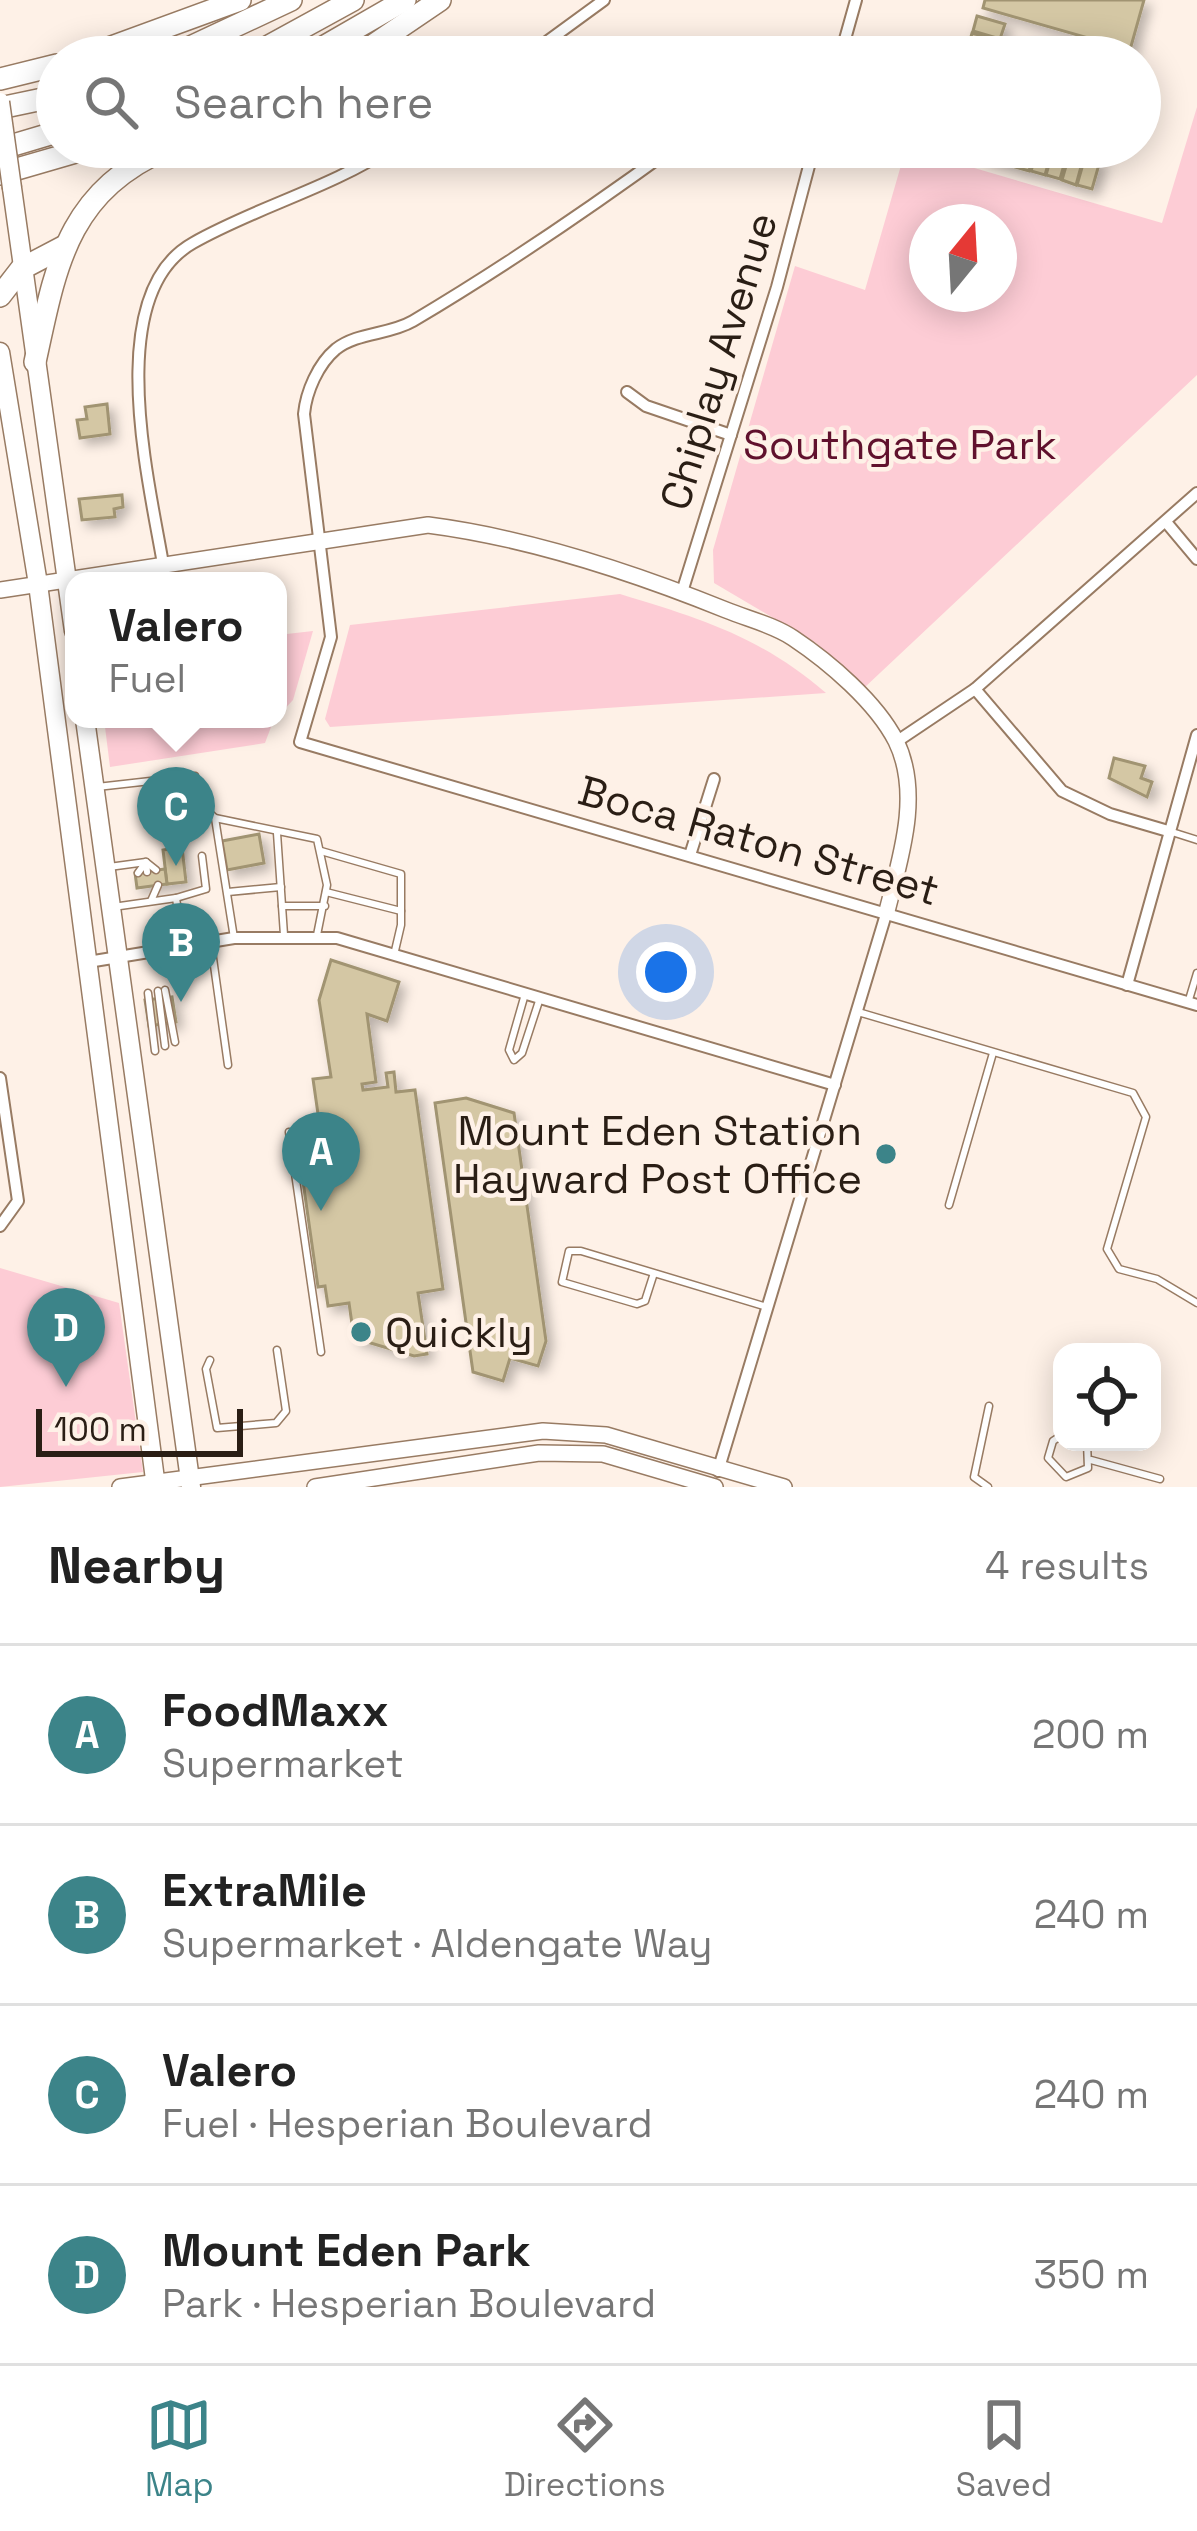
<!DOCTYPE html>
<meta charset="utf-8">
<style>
:root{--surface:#fff;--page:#f2f2f2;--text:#222;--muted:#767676;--line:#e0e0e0;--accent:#3c8489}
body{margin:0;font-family:"Space Grotesk",sans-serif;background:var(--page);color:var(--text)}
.controls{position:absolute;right:36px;bottom:36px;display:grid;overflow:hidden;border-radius:24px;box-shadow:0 6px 30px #0003}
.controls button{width:108px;height:108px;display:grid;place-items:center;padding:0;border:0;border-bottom:3px solid var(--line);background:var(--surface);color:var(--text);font:60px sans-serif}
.compass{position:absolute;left:909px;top:204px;width:108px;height:108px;border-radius:50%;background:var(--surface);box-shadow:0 6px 30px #0003;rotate:18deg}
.scale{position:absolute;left:36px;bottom:30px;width:207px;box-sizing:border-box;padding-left:12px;border:6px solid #2a1e15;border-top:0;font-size:33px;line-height:42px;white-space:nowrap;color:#2a1e15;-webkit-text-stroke:9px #fef1e7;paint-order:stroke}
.you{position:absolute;left:666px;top:972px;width:42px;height:42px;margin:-30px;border:9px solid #fff;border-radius:50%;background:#1a73e8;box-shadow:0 0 0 18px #1a73e833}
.badge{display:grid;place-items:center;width:78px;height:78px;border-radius:50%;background:var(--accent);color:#fff;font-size:39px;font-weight:700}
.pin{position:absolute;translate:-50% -99px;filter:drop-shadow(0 3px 6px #0008)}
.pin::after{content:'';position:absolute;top:63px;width:42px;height:36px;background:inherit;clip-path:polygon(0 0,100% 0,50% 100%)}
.popup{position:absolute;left:65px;top:572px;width:222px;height:156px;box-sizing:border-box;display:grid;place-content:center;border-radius:24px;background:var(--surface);filter:drop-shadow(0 3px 9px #0005);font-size:39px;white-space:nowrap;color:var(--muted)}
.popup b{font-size:45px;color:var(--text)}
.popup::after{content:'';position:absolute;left:50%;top:100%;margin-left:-24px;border:24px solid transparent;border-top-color:var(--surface)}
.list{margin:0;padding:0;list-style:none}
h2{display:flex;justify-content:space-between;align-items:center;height:156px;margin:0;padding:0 48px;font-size:51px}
h2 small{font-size:39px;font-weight:400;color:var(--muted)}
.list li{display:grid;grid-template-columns:78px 1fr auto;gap:36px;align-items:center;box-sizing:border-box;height:180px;padding:0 48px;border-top:3px solid var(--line)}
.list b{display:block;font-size:45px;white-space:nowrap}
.list p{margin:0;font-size:39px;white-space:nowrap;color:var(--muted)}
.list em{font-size:39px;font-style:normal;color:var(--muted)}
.icon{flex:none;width:66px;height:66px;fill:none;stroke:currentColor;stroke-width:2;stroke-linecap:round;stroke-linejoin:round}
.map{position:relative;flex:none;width:1197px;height:1487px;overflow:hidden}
.search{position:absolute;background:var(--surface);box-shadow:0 6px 30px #0003;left:36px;right:36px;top:36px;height:132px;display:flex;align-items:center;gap:30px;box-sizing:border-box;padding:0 42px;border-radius:66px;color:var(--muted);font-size:45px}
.sheet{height:876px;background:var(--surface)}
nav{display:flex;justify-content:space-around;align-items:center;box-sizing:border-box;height:168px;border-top:3px solid var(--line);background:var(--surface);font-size:33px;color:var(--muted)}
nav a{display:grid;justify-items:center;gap:6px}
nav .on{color:var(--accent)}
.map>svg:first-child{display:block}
</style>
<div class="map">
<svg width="1197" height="1487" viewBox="0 0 1197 1487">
<defs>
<filter id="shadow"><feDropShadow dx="6" dy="6" stdDeviation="6" flood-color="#0004"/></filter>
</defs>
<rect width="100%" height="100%" fill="#fef1e7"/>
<g fill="#fdccd5" fill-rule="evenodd">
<path d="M 1197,107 L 1197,375 L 864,688 L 816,643 L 714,583 L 713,550 L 795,266 L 865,290 L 906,148 L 1162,223 ZM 927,222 L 999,222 L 999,294 L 927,294 Z"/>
<path d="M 620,594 C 702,619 761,637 826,693 L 330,727 L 325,719 L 350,625 Z"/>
<polygon points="313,631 293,700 278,716 278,635"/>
<polygon points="104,719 274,719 265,743 110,767"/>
<polygon points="0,1268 119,1303 143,1472 0,1487"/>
</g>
<g fill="#d4c7a4" stroke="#a19472" stroke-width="3" filter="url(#shadow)">
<polygon points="985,0 1144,0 1130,50 983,8"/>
<polygon points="977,16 1005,24 1000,39 973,31"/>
<polygon points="972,33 1000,41 996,55 968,47"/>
<polygon points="987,147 1002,147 998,161 984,157"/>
<polygon points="1004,147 1020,147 1014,166 1000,162"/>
<polygon points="1021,147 1036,147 1029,171 1015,167"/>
<polygon points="1038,147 1053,147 1045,175 1031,171"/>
<polygon points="1054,147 1068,151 1060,179 1046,175"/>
<polygon points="1070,152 1084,156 1076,185 1062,180"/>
<polygon points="1085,157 1100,161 1092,189 1077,185"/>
<polygon points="107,404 110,434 80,438 77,420 87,419 85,407"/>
<polygon points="122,495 123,507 114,509 115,517 82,520 79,499"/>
<polygon points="1114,758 1145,766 1141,778 1152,782 1147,797 1109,778"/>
<polygon points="259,834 264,863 227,870 222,841"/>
<polygon points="182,847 186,882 167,884 163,850"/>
<polygon points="165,869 167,884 137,888 135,873"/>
<polygon points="331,960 399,982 387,1021 367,1014 376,1082 362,1084 363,1090 388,1087 386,1073 394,1072 396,1092 415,1090 443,1289 418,1293 427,1354 414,1356 354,1338 349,1303 328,1306 325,1286 318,1287 297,1139 304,1138 303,1131 320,1128 313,1079 331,1077 319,1000"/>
<polygon points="172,997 176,1022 149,1026 145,1000"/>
<polygon points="466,1098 514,1113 546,1341 538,1366 510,1358 503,1381 473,1372 435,1103"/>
</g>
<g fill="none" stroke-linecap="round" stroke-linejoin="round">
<defs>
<g id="lane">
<polyline points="97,787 195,776 201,805 215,818 317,839 327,885 317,935"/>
<polyline points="215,818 234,938"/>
<polyline points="1172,832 1197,840"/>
<polyline points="277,833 284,935"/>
<polyline points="321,851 401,874 401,925 394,955"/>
<polyline points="109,867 146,862 156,870"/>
<polyline points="138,873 146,862 147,872"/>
<polyline points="228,892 281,887"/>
<polyline points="326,892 401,911"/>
<polyline points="176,898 206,889 202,856"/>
<polyline points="151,901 158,885"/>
<polyline points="282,906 325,906"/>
<polyline points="113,907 176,898 183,945"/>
<polyline points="211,944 228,1065"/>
<polyline points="165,990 175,1042"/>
<polyline points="158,991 165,1046"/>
<polyline points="148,993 155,1051"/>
<polyline points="525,994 509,1050 514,1060 522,1053 540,998"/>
<polyline points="1188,1003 1197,973"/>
<polyline points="858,1012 1133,1093 1146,1117 1107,1249 1119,1269 1157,1279 1197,1303"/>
<polyline points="289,1132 321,1352"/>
<polyline points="949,1205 993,1053"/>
<polyline points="654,1273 645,1301 637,1304 562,1282 569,1251 581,1251 767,1307"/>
<polyline points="210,1360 206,1369 217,1428 276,1423 286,1411 277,1350"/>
<polyline points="1062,1435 1053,1441 1048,1458 1066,1477 1088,1468 1087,1442"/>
<polyline points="1091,1460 1160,1479"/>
<polyline points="988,1487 974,1477 989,1406"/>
</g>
<g id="street">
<polyline points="526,57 604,0"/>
<polyline points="840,57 856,0"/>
<path d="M 674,147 C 589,209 504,267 413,321 C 389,335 358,332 336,349 C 318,364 306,392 304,414 L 331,637 L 300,742 L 1197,1005"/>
<polyline points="627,392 646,406 731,435"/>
<polyline points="1166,522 1197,559"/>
<path d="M 163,564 C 149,481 102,294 193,243 C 256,207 331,188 392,147"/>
<polyline points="682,592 777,287 814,147"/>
<polyline points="975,689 1062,791 1110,814 1168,831"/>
<polyline points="896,742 975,689 1197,493"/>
<polyline points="691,852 714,779"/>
<polyline points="88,962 234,938 337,938 835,1085"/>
<polyline points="1127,985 1197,735"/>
<polyline points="0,1078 18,1201 0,1226"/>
<polyline points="718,1471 887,911"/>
</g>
<g id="secondary">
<path d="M 0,590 L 428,525 C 529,538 632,572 726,610 C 748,619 774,625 793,638 C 829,662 876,702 896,741 C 922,794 900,859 887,911"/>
<polyline points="120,1487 543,1431 606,1435 784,1487"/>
<polyline points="315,1487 539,1453 603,1454 715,1487"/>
</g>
<g id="primary">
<polyline points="12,188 74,631"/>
<polyline points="0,352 38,584 156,1487"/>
<polyline points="85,719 191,1487"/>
</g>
<g id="highway">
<polyline points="84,57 240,0"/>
<polyline points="169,57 291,0"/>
<polyline points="249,57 353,0"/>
<polyline points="306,57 405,0"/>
<polyline points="356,57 440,0"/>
<polyline points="0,79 57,65"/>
<polyline points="0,108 57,96"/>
<polyline points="0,149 57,132"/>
<polyline points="0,174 93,147"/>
<polyline points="0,296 21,269 63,247"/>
<path d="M 35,362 C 56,265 67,191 170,147"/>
</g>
</defs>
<use href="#lane" stroke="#987b63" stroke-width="9"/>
<use href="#street" stroke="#987b63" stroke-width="14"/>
<use href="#secondary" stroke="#987b63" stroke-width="18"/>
<use href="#primary" stroke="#987b63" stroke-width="21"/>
<use href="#highway" stroke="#987b63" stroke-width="24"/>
<use href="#lane" stroke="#fff" stroke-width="6"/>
<use href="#street" stroke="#fff" stroke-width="10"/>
<use href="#secondary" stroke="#fff" stroke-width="15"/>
<use href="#primary" stroke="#fff" stroke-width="18"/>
<use href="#highway" stroke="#fff" stroke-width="21"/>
<defs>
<polyline id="primary-bridge" points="0,102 12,188"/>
</defs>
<use href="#primary-bridge" stroke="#987b63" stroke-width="21" stroke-linecap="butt"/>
<use href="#primary-bridge" stroke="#fff" stroke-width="18"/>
</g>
<g fill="#3c8489" stroke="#fef1e7" stroke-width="4.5">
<circle cx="886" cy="1154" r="12"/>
<circle cx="361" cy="1332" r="12"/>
</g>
<g text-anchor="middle" stroke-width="9" stroke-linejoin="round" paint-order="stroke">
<g font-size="42" fill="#2a1e15" stroke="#fef1e7">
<text transform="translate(718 361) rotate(-73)" y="15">Chiplay Avenue</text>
<text transform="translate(759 840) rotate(16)" y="15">Boca Raton Street</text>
</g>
<g font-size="42" fill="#60112d" stroke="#fef1e7">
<text x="900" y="459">Southgate Park</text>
</g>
<g font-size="42" fill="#2a1e15" stroke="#fef1e7" text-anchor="end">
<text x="862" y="1145">Mount Eden Station<tspan x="862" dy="48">Hayward Post Office</tspan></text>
<text x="385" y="1347" text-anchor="start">Quickly</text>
</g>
</g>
</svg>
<div class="controls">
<button><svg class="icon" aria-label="locate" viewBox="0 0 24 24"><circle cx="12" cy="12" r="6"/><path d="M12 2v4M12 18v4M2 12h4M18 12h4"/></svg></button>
</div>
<svg class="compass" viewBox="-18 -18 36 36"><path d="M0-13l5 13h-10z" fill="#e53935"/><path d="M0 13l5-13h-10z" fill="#767676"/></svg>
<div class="scale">100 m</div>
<div class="you"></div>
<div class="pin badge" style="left:321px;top:1211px">A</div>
<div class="pin badge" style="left:181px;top:1002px">B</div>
<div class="pin badge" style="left:176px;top:866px">C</div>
<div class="popup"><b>Valero</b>Fuel</div>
<div class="pin badge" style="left:66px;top:1387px">D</div>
<div class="search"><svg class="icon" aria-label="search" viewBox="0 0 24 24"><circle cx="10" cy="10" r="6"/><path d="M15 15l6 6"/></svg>Search here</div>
</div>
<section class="sheet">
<h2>Nearby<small>4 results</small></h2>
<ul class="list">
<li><span class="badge">A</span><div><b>FoodMaxx</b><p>Supermarket</p></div><em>200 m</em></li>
<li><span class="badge">B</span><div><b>ExtraMile</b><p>Supermarket · Aldengate Way</p></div><em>240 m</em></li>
<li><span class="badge">C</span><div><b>Valero</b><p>Fuel · Hesperian Boulevard</p></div><em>240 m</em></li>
<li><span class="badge">D</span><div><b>Mount Eden Park</b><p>Park · Hesperian Boulevard</p></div><em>350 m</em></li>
</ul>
</section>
<nav>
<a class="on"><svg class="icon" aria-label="map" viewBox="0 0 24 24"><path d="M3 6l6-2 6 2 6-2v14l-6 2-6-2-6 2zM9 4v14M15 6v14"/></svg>Map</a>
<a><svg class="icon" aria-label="directions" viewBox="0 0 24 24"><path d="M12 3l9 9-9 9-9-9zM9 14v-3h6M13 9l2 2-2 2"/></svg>Directions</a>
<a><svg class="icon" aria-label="saved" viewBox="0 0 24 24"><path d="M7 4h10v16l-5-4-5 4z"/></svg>Saved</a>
</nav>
